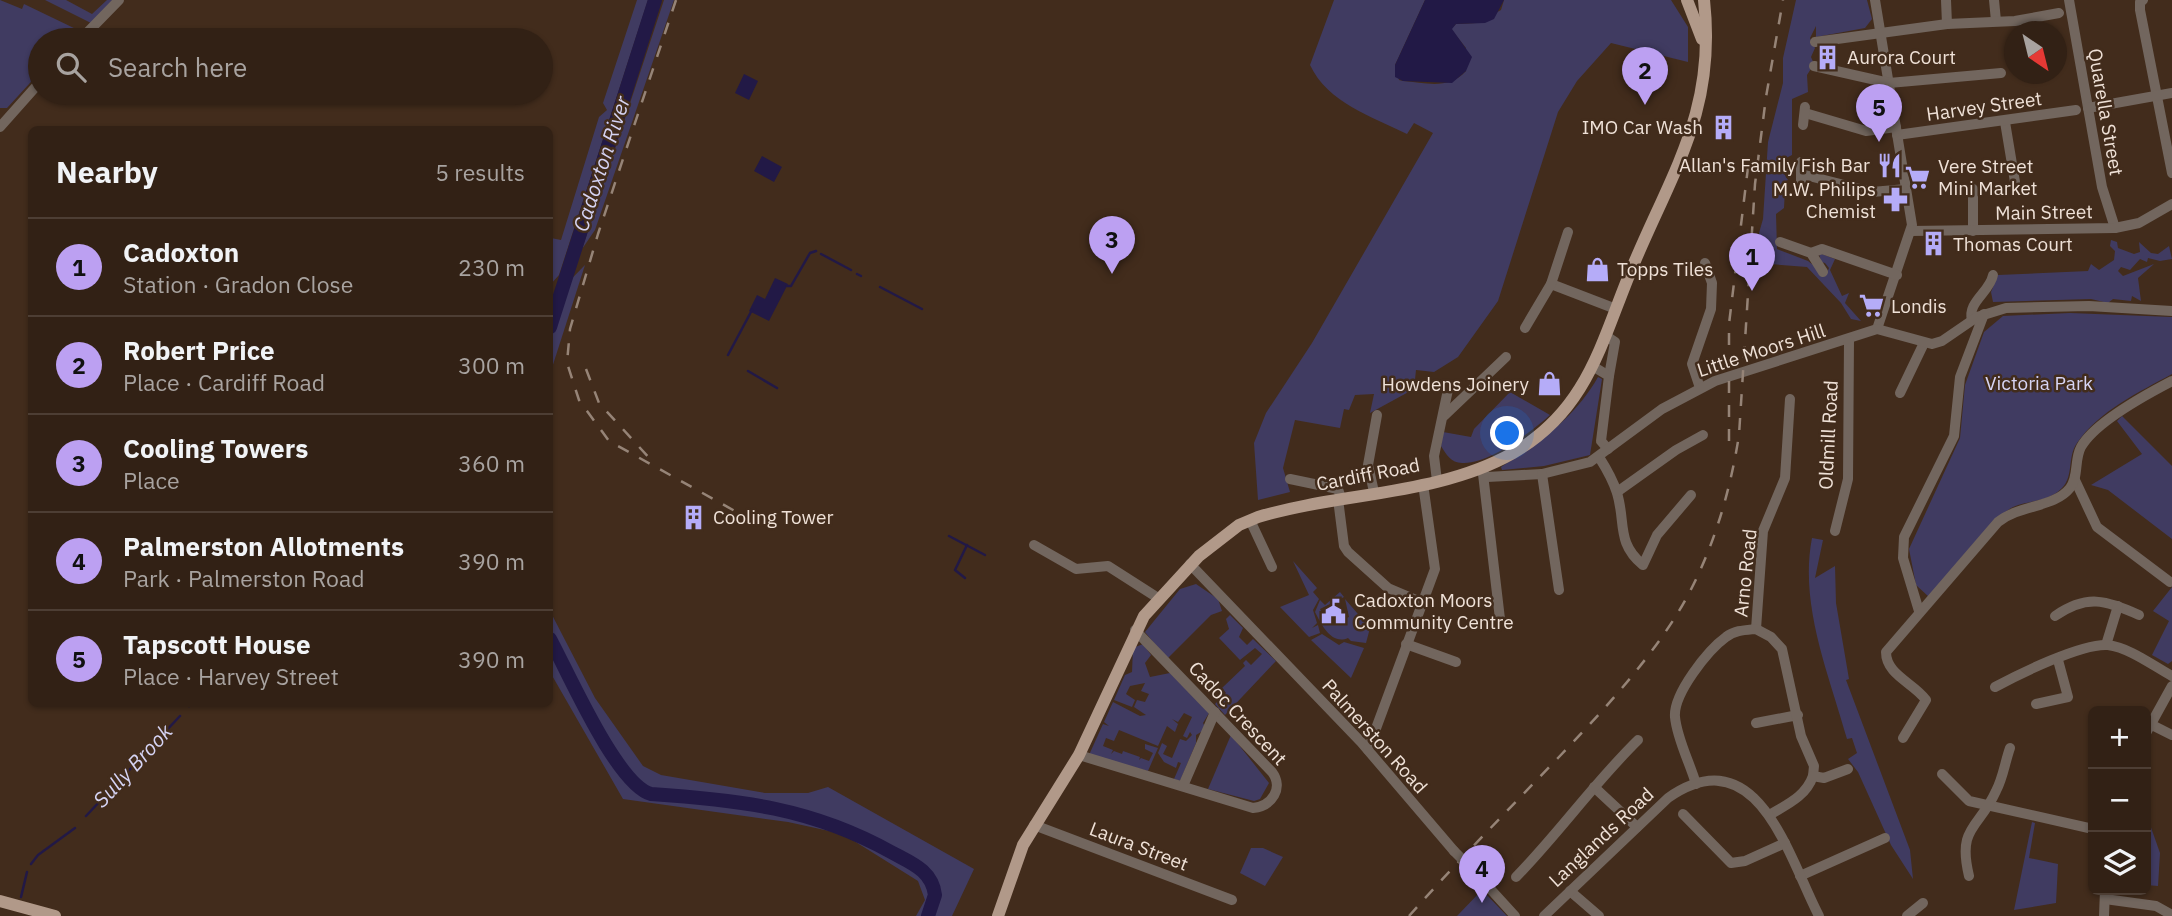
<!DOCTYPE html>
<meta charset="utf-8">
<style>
:root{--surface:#322115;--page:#3d2e22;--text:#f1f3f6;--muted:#a8a3a0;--line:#4d3e34;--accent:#bca0f2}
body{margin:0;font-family:"IBM Plex Sans",sans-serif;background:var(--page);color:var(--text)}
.controls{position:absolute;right:21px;bottom:21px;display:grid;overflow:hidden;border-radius:10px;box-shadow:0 2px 5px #0004}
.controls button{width:63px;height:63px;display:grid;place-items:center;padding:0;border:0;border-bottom:2px solid var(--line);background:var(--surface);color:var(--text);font:35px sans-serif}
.compass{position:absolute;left:2004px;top:21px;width:63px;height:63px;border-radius:50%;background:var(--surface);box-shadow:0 2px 5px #0004;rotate:145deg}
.you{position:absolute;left:1508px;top:434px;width:24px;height:24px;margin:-18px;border:5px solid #fff;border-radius:50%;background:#1a73e8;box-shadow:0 0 0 10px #1a73e833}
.badge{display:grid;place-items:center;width:46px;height:46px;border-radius:50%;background:var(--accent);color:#111;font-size:23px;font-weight:700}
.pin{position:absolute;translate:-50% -58px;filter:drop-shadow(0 2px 4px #0008)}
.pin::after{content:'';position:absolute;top:37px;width:24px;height:21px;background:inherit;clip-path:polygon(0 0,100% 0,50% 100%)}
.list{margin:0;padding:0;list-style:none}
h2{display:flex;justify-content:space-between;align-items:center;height:91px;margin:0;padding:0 28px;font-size:30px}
h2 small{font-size:23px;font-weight:400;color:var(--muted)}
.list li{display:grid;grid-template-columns:46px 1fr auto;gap:21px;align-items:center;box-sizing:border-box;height:98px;padding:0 28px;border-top:2px solid var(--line)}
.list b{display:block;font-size:26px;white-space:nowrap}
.list p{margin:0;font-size:23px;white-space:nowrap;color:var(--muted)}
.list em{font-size:23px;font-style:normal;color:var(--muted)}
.icon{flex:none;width:38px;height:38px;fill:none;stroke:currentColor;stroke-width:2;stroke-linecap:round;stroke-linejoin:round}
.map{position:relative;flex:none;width:2172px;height:916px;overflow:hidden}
.search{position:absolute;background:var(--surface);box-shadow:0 2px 5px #0004;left:28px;top:28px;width:525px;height:77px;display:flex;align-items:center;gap:18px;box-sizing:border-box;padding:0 24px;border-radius:38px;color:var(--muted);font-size:26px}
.panel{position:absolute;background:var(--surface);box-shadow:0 2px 5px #0004;left:28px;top:126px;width:525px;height:581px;border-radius:10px}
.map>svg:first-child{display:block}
</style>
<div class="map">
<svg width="2172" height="916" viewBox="0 0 2172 916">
<rect width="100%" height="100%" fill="#422c1c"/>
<g fill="#403b61">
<polygon points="0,0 22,9 24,4 78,30 69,40 40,40 40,72 7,108 0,108"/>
<polygon points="45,0 66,0 92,14 107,0 113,0 91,23"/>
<polygon points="637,0 648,0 559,275 550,285 551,238 561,240 599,117 607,110 603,103"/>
<polygon points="664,0 674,0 595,230 582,249"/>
<path d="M 1334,0 L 1425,0 L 1395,65 L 1399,80 L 1403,81 C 1426,83 1449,90 1466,71 L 1466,48 L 1451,29 L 1456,24 L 1477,23 L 1501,10 L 1504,0 L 1671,0 L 1688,27 L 1688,62 L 1611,43 L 1577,81 L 1558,112 L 1498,301 L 1458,357 L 1434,372 L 1416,370 L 1414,389 L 1370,413 L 1374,394 L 1355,395 L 1349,410 L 1344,409 L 1340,428 L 1295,420 L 1283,468 L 1290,492 L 1258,500 L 1254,443 L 1266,413 L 1312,343 L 1433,133 L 1414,123 L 1407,134 C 1371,116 1328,103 1310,65 Z"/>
<polygon points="1796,0 1867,0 1872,19 1865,28 1816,37 1816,26 1810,38 1815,48 1811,57 1814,64 1807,75 1808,92 1792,99 1792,155 1786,158 1786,162 1797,164 1783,172 1788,180 1781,184 1785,189 1784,208 1776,214 1777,249 1808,261 1826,275 1829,268 1825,263 1821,262 1819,253 1835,259 1830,270 1842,296 1849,293 1845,303 1861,321 1851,319 1841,303 1807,267 1770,264 1768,260 1767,264 1761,263 1759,233 1763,219 1768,142 1783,83 1783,58"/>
<polygon points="2111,240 2117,242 2118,248 2134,254 2140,252 2139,242 2151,253 2158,254 2169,246 2172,259 2160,261 2148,258 2147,262 2140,259 2130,270 2121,267 2118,271 2123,276 2154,264 2138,278 2141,301 2132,296 2131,301 2113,299 2108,303 2091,299 1993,302 1991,292 1998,275 2088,271 2091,264 2099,270 2114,260 2115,251 2110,246"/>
<polygon points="585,265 550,374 550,301"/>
<path d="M 2070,313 L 2172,317 L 2172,374 C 2139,392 2099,411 2077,443 C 2067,457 2074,476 2062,488 C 2049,502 2030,500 2013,507 C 1990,519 1948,575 1929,597 L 1916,585 L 1909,549 L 1960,438 L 1965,385 L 1984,332 L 2003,316 Z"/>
<path d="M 1598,377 L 1602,379 L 1590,455 L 1544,466 L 1502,470 L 1501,467 C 1540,441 1574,419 1598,377 Z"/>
<path d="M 1510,392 L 1550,415 C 1531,432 1488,465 1462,463 C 1451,463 1446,454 1441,446 L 1443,432 L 1471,437 L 1474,429 Z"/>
<polygon points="2122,416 2172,466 2172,539 2108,490 2091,485 2142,454 2117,421"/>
<path d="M 1812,538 L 1823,540 L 1815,578 L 1835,566 L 1836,603 L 1849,679 L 1846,680 L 1910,850 L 1913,879 L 1891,845 L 1858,772 L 1848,759 L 1857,753 L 1852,738 L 1847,739 C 1829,674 1799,605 1812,538 Z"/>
<polygon points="1293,561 1317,588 1313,592 1319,599 1313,610 1317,623 1312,628 1318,625 1320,633 1309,637 1280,607 1309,595"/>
<polygon points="1196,584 1218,599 1222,611 1211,615 1167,659 1145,632 1180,589"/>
<polygon points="2172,587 2172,661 2168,664 2152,655 2169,621 2153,611"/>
<path d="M 1340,592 L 1344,597 L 1320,609 L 1327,623 L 1333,620 L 1335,623 L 1349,617 L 1345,599 L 1370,628 L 1366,643 L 1351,641 L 1348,638 C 1332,645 1322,626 1315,612 L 1320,600 L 1325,605 Z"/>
<polygon points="550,611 595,698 643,766 661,775 765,793 808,793 828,787 974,869 952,916 916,916 925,900 918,881 843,834 788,822 623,799 550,672"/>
<polygon points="1230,615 1243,628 1239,637 1247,645 1253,639 1276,661 1225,715 1215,704 1226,693 1222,688 1245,666 1243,663 1246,660 1251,665 1262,654 1255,648 1240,660 1219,638 1229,629 1226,619"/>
<polygon points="1322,634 1339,645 1344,642 1364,648 1351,678 1311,640"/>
<polygon points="1143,644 1151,655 1145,663 1150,677 1170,673 1209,713 1203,723 1206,729 1196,735 1196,743 1180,781 1174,779 1181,763 1178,762 1176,768 1164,762 1158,753 1162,743 1167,746 1163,754 1172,758 1180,739 1186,741 1192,735 1190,732 1187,738 1183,736 1192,717 1184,713 1178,722 1172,719 1178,724 1175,732 1167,726 1158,746 1119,730 1114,741 1106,738 1103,746 1113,750 1111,754 1114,751 1122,754 1123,751 1140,757 1139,760 1141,758 1149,761 1153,753 1145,749 1145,744 1158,748 1148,771 1089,755 1103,724 1109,726 1104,722 1113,702 1140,716 1146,715 1134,707 1137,700 1145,702 1149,694 1141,691 1145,683 1130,686 1126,694 1135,700 1132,707 1114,700 1125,675 1132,672 1133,648"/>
<polygon points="1231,735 1269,783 1260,799 1254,801 1208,789"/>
<polygon points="2148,819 2160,853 2158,886 2146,885"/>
<polygon points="2032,822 2035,823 2029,858 2058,864 2056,903 2014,910"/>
<polygon points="1251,848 1263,848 1283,857 1265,886 1240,873"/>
<polygon points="1482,890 1507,916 1457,916"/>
</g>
<g fill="#221946">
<polygon points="1425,0 1504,0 1494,19 1485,23 1456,24 1452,29 1472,57 1466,71 1452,83 1403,81 1395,77 1395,65"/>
<polygon points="744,74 758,81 749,100 735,93"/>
<polygon points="762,156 782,167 774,182 754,171"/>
<polygon points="775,278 788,284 769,321 749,311 757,295 765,299"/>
</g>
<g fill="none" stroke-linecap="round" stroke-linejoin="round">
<g stroke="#221946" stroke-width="2.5">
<polyline points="821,254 851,270"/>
<polyline points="857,274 861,276"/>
<polyline points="787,286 791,286 810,253 816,251"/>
<polyline points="880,287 922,309"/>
<polyline points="728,355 752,310"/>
<polyline points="748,371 777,388"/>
<polyline points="949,536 985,555"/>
<polyline points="965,578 955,570 967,545"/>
<polyline points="189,706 191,704"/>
<polyline points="86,816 180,716"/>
<polyline points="31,864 38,855 75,828"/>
<polyline points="21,897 27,872"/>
</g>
<g stroke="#221946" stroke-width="14">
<polyline points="550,327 655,0"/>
<path d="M 550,639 C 568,672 617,785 651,794 C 740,800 812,808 891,852 C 911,863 932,870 935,895 L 928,916"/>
</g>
<g stroke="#72665e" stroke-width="10">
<polyline points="1875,0 1912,225 1877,329"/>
<polyline points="1946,0 1947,24"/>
<polyline points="1994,0 1996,21"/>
<polyline points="2069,0 2102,187 2115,228"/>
<polyline points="2143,0 2140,2 2140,10 2172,173"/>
<polyline points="80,40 119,0"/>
<polyline points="1815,42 1947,24 2015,21 2059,13"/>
<polyline points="1814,66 1889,83 2001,73"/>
<polyline points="2088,108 2172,93"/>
<polyline points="1805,113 1866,131 1896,127"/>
<polyline points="2005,122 2015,182"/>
<polyline points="1803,125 1805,107"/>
<polyline points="0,127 40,82"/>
<polyline points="1897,135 2076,110"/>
<polyline points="1801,162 1801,181"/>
<polyline points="1801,174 1872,192 1906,189"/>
<polyline points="1973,189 1973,231"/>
<polyline points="1911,231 2115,228 2139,223 2172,204"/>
<polyline points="1780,242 1811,253 1823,272"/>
<polyline points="1811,253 1822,249 1897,275"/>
<polyline points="1551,284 1616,309"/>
<path d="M 1972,320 C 1967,302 1990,292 1993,275"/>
<polyline points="1525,328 1551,284 1568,232"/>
<polyline points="1606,336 1615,342 1609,376"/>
<polyline points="1594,367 1609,376 1601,441 1608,449"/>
<polyline points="1700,388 1692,364 1711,309 1712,283 1705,263"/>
<polyline points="1900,393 1924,343"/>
<polyline points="1444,416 1506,357"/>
<path d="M 1599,457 C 1606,468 1613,480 1617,493 C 1626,522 1616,543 1643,565 L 1657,535 L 1691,495"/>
<polyline points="1479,469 1487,477 1542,474 1590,462 1662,409 1715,381 1877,329 1932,344 1942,341 1977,317 2006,308 2089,306 2172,311"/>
<polyline points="1483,474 1500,619"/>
<polyline points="1542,474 1559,590"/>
<polyline points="1290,479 1338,489 1341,498"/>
<polyline points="2075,480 2097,527 2170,582"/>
<polyline points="1437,481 1434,456 1449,385"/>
<polyline points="1374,492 1368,465 1377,415"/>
<polyline points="1617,492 1676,450 1703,435"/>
<polyline points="1338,499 1344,546 1348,552 1388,588 1421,602"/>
<polyline points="1250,520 1272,567"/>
<polyline points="1835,531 1848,479 1849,340"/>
<polyline points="1034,545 1076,569 1108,566 1158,598"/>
<polyline points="1190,564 1361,742 1454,851"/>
<polyline points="1919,611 1903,558 1904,537 1954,436 1960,377 1984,314"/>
<path d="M 2055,616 C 2087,594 2105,600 2139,615"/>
<polyline points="1756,629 1763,531 1785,478 1790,399"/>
<polyline points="1406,644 1456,662"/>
<polyline points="2106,645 2118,606"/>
<path d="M 1995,687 C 2019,674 2082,643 2108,645 C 2130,648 2152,665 2172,676"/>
<polyline points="2036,704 2068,697 2058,660"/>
<polyline points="1756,723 1798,715"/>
<polyline points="2150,724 2172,735"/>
<polyline points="2146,733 2172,686"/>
<path d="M 1903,738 L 1926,700 C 1914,683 1886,675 1886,652 L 1998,522 C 2021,504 2054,508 2070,488 C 2079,477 2074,460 2081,447 C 2095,422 2147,394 2172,381"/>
<polyline points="1368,750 1435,569 1423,484"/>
<path d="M 1079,755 L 1253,808 C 1272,806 1284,788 1272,772 L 1135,630"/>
<polyline points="1942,774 1969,801 2093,829"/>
<path d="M 1696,784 C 1690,763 1677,739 1675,717 C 1673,694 1708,650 1726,637 C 1735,630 1746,630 1756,629 L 1771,637 L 1782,649 L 1801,736 L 1814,766 L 1813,776"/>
<polyline points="1183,786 1215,712"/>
<polyline points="1594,787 1637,827"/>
<polyline points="1683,814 1731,863 1745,861 1785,843"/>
<path d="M 1771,814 C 1788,804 1806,796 1813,776 L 1824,778 L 1848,769"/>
<polyline points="1034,825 1232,900"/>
<polyline points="1473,870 1515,916"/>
<polyline points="1800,876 1885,838"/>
<path d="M 1969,876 C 1957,826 1979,829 1996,791 C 2003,778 2005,762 2010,748"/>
<path d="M 1516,877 C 1559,833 1594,783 1638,740"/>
<polyline points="1570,891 1599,916"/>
<polyline points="2105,899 2156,906 2172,915"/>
<path d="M 1544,916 L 1668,798 C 1758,735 1789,859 1819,916"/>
<polyline points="1907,916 1923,903"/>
<polyline points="2104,916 2105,890"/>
</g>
<g stroke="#b19989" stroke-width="12">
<polyline points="1687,0 1702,39"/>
<polyline points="0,901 55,916"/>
<path d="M 998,916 L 1023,845 L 1079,755 L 1144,616 L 1199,556 L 1239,525 L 1258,517 C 1341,492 1437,496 1513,453 C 1591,408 1602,337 1635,261 C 1675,167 1716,108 1704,0"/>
</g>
<g stroke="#968477" stroke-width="2.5" stroke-dasharray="12 12" stroke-linecap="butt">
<polyline points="676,0 598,234 570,329 567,363 579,400 609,441 742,515"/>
<polyline points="586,369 599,403 652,461"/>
<polyline points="1729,441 1729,324 1749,159"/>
<path d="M 1409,916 C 1457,862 1508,810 1558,758 C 1600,714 1641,670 1674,619 C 1709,564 1729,499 1739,435 L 1755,184 L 1766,97 L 1783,0"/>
</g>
<polyline stroke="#72665e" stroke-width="10" points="1454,851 1473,870"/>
</g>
<defs>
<symbol id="building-bare" viewBox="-9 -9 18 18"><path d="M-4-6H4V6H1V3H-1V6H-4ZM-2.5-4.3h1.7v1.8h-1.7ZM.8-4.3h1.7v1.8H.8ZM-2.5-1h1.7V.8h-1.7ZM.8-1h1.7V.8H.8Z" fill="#b5acf8" stroke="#422c1c" stroke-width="2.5" paint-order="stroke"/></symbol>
<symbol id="restaurant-bare" viewBox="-9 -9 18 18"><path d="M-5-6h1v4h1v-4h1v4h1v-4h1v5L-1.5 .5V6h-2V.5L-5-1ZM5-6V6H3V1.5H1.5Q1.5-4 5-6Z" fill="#b5acf8" stroke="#422c1c" stroke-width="2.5" paint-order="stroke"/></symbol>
<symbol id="supermarket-bare" viewBox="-9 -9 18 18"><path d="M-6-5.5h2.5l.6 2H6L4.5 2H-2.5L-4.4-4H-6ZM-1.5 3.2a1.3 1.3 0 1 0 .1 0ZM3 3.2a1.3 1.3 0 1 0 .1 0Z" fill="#b5acf8" stroke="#422c1c" stroke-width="2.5" paint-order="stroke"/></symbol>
<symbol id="pharmacy-bare" viewBox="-9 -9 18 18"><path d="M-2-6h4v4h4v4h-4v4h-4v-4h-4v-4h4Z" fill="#b5acf8" stroke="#422c1c" stroke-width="2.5" paint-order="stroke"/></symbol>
<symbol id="shop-bare" viewBox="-9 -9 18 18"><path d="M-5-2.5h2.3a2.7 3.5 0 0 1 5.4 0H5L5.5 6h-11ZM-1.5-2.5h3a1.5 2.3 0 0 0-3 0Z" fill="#b5acf8" stroke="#422c1c" stroke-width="2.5" paint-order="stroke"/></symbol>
<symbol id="civic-bare" viewBox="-9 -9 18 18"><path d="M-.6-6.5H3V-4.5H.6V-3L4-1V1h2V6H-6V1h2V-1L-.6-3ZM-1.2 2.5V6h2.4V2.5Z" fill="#b5acf8" stroke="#422c1c" stroke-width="2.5" paint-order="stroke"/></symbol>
</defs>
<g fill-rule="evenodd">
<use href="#building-bare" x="1810" y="40" width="35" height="35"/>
<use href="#building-bare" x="1706" y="110" width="35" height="35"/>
<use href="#restaurant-bare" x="1872" y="148" width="35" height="35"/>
<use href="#supermarket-bare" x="1900" y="160" width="35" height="35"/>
<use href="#pharmacy-bare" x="1878" y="182" width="35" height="35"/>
<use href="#building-bare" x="1916" y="226" width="35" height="35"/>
<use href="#shop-bare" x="1580" y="252" width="35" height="35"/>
<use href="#supermarket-bare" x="1854" y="288" width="35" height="35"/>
<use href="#shop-bare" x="1532" y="366" width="35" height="35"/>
<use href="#building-bare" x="676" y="500" width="35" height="35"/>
<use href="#civic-bare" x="1316" y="594" width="35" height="35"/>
</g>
<g text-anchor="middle" stroke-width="5" stroke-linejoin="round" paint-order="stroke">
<g font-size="19" fill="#efe1d7" stroke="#422c1c" text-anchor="start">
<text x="1847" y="64">Aurora Court</text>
<text x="1703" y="134" text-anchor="end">IMO Car Wash</text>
<text x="1870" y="172" text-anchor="end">Allan's Family Fish Bar</text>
<text x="1938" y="173">Vere Street<tspan x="1938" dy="22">Mini Market</tspan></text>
<text x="1876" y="196" text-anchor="end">M.W. Philips<tspan x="1876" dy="22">Chemist</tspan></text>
<text x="1953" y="251">Thomas Court</text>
<text x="1617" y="276">Topps Tiles</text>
<text x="1891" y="313">Londis</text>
<text x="1529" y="391" text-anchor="end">Howdens Joinery</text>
<text x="713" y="524">Cooling Tower</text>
<text x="1354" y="607">Cadoxton Moors<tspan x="1354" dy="22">Community Centre</tspan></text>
</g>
<g font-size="19" fill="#efe1d7" stroke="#422c1c">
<text transform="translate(1984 106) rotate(-8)" y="7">Harvey Street</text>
<text transform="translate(2106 112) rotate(80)" y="7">Quarella Street</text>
<text transform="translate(2044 212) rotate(-1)" y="7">Main Street</text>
<text transform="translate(1761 350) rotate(-18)" y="7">Little Moors Hill</text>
<text transform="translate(1828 435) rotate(-87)" y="7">Oldmill Road</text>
<text transform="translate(1368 474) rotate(-11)" y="7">Cardiff Road</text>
<text transform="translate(1745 573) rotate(-84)" y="7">Arno Road</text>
<text transform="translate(1238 713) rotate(47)" y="7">Cadoc Crescent</text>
<text transform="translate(1375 736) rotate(48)" y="7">Palmerston Road</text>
<text transform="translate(1601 837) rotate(-43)" y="7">Langlands Road</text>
<text transform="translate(1139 846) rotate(21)" y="7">Laura Street</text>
</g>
<g font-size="19" fill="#d7d5f5" stroke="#422c1c">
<text x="2039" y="390">Victoria Park</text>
</g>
<g font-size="21" font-style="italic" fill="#d5d3f3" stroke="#422c1c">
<text transform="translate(602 164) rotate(-72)" y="7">Cadoxton River</text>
<text transform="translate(133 766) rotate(-47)" y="7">Sully Brook</text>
</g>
</g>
</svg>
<div class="controls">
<button>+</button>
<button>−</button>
<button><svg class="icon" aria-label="layers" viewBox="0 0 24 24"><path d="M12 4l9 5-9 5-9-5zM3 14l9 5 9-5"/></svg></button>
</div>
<svg class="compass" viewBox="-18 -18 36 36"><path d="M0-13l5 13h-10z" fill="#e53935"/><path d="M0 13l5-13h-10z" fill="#a8a3a0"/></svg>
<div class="you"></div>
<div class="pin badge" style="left:1752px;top:291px">1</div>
<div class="pin badge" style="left:1645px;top:105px">2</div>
<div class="pin badge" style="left:1112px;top:274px">3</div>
<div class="pin badge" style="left:1482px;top:903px">4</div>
<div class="pin badge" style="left:1879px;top:142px">5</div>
<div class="search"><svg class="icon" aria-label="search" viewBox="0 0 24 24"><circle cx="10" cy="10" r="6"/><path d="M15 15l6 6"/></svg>Search here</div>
<section class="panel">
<h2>Nearby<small>5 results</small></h2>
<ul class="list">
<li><span class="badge">1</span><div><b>Cadoxton</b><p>Station · Gradon Close</p></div><em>230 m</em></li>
<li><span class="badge">2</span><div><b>Robert Price</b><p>Place · Cardiff Road</p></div><em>300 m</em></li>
<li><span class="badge">3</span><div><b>Cooling Towers</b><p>Place</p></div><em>360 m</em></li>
<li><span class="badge">4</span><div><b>Palmerston Allotments</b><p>Park · Palmerston Road</p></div><em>390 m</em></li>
<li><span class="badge">5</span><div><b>Tapscott House</b><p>Place · Harvey Street</p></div><em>390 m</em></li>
</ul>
</section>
</div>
